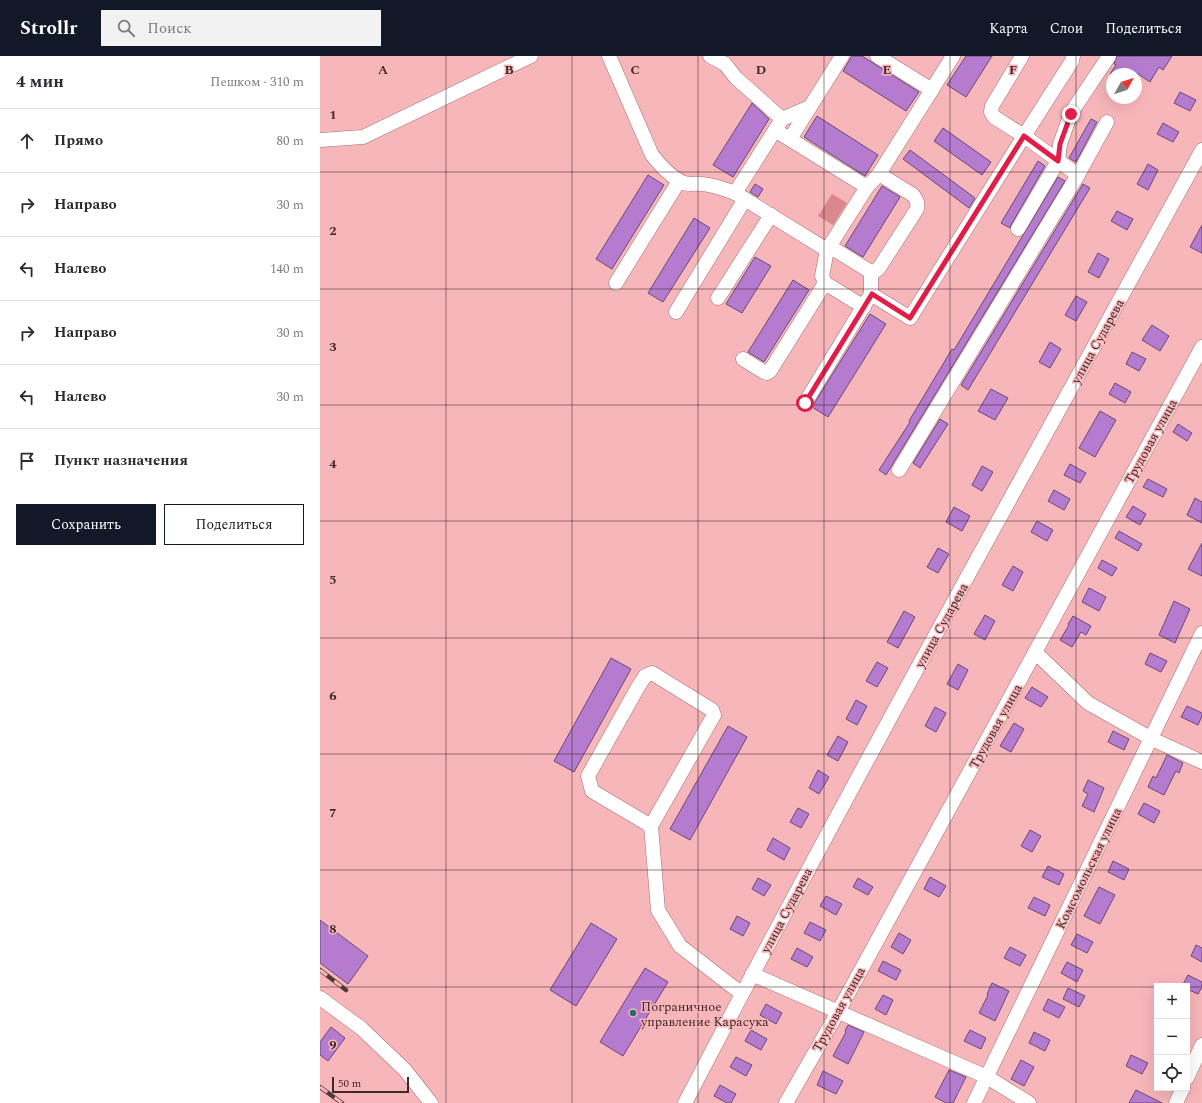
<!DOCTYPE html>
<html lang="ru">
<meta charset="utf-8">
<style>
:root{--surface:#fff;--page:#f2f2f3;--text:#2b2b33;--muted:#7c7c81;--line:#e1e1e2;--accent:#111827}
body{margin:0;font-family:Spectral,serif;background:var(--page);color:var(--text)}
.controls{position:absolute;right:12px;bottom:12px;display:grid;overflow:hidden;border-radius:0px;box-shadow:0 4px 16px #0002}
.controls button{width:36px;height:36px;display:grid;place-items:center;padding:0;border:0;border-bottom:1px solid var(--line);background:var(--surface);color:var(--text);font:20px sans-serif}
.compass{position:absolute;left:786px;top:12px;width:36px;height:36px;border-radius:50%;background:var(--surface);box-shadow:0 4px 16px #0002;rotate:51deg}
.scale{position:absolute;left:12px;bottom:10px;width:77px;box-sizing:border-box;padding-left:4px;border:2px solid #402729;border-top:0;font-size:11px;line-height:14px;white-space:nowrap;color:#402729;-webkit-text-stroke:3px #f7b6ba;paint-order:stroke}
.stop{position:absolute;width:12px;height:12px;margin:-9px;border:3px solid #e11d48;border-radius:50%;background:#fff}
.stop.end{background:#e11d48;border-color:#fff;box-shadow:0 1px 4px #0008}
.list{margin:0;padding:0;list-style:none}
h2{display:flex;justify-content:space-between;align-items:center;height:52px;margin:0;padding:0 16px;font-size:17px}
h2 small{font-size:13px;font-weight:400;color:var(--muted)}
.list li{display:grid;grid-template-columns:26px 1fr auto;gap:12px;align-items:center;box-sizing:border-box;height:64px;padding:0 16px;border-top:1px solid var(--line)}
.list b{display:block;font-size:15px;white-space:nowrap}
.list em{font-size:13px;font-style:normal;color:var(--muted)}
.actions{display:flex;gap:8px;padding:12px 16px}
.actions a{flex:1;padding:9px 0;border:1px solid var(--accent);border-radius:0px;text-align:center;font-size:14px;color:var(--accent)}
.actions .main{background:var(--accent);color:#fff}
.icon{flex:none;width:22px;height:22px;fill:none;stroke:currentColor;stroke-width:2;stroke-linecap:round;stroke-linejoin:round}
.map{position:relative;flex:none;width:882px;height:1047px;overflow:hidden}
header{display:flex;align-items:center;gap:24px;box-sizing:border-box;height:56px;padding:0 20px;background:var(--accent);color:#fff}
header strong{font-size:19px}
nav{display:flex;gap:22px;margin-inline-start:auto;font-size:14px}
.search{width:280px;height:36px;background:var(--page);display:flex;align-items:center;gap:10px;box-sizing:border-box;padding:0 14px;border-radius:0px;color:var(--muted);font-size:15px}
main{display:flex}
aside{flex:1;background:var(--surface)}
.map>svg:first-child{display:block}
</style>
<header>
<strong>Strollr</strong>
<div class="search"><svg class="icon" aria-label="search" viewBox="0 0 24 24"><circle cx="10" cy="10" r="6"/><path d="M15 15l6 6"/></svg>Поиск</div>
<nav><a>Карта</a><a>Слои</a><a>Поделиться</a></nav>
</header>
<main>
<aside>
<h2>4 мин<small>Пешком · 310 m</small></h2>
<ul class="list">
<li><svg class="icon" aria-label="ahead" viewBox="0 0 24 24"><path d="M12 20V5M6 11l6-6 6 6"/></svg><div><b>Прямо</b></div><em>80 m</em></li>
<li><svg class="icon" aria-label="right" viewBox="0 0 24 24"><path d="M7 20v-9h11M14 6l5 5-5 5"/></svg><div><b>Направо</b></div><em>30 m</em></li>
<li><svg class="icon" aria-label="left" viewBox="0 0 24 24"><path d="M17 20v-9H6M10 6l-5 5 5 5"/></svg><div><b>Налево</b></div><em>140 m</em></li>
<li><svg class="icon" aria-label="right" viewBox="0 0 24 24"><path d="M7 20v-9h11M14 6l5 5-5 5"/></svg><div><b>Направо</b></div><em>30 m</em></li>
<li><svg class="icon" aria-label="left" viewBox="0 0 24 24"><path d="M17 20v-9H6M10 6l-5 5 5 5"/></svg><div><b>Налево</b></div><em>30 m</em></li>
<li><svg class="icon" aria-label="arrive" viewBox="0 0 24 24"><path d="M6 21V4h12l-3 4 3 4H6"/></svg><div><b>Пункт назначения</b></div></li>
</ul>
<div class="actions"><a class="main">Сохранить</a><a>Поделиться</a></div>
</aside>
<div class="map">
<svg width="882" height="1047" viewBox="0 0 882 1047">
<rect width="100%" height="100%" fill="#f7b6ba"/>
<polygon fill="#da878e" points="512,138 527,147 513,169 498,160"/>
<g fill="#b57bcf" stroke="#684b76">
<polygon points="532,0 542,0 599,36 586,55 523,15"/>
<polygon points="646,0 672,0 646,41 627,29"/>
<polygon points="797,0 852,0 843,14 839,11 830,26 818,18 790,18 796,9 794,8"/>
<polygon points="860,36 876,44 870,55 854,47"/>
<polygon points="432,47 449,63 413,121 393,109"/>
<polygon points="497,60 558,99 545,120 484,81"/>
<polygon points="771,63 777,66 756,106 749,102"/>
<polygon points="843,67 859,76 853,86 837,78"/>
<polygon points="623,72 671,106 662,119 614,85"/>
<polygon points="590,94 655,142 649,152 583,103"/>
<polygon points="718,105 725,110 691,169 690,172 681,167"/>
<polygon points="828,108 838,114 828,134 817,128"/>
<polygon points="328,119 344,129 292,213 276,203"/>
<polygon points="738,121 745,125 566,419 559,414 590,366 589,365 632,293 634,294"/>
<polygon points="435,128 443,133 438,141 430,136"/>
<polygon points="763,128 770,132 648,334 641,329"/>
<polygon points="562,130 580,141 543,201 525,190"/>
<polygon points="797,155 813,163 807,174 791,165"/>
<polygon points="374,162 390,172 343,246 328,237"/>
<polygon points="882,169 882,197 870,191"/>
<polygon points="778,197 789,203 779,222 768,216"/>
<polygon points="435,201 451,210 422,257 406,248"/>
<polygon points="473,224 489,234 444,306 428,296"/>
<polygon points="756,240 767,246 756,265 745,259"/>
<polygon points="550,258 566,268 508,361 492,351"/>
<polygon points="832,269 849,280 840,295 822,284"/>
<polygon points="730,286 741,293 730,312 719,306"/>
<polygon points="812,296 826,303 819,315 806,308"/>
<polygon points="795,327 811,336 805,347 789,338"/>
<polygon points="671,333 688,342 675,364 658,355"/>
<polygon points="780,355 796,364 775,401 759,392"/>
<polygon points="620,363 628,368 600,412 593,407"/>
<polygon points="858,368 872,377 867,385 853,376"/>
<polygon points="750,408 766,417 760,427 744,419"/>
<polygon points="662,410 673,416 662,435 652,429"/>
<polygon points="828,423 847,433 843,441 823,431"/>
<polygon points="734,434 750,443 744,454 728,445"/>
<polygon points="875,442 882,446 882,467 867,459"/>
<polygon points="813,450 826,458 820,469 806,461"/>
<polygon points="634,451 650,460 642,475 626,466"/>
<polygon points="717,465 733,474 727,485 711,476"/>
<polygon points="799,475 822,488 818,495 795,482"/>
<polygon points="882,487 882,520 868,513"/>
<polygon points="618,492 629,498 618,517 607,511"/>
<polygon points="782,504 797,512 792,520 778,512"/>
<polygon points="693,510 703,516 693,535 682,529"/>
<polygon points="769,532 786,541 779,555 762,546"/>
<polygon points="854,545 870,553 855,587 839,579"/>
<polygon points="584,555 595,561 578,592 567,586"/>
<polygon points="665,559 675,565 665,584 654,578"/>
<polygon points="753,560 771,570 766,579 761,576 752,591 740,584 749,569 748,568"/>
<polygon points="830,597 847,605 841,616 825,608"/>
<polygon points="291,602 311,613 254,716 234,705"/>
<polygon points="557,606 568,612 557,631 546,625"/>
<polygon points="638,608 648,614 638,634 627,628"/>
<polygon points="712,631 728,641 721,651 705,642"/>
<polygon points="536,644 547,650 537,669 526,663"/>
<polygon points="867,650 882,657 882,660 878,669 861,661"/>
<polygon points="615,651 626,657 616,676 605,670"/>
<polygon points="694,667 704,673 691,696 680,690"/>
<polygon points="408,670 427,681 370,784 350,773"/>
<polygon points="793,675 809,683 804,694 788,686"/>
<polygon points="518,680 528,686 518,705 507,699"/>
<polygon points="847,699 863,707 859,717 856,715 844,739 828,731 833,720 836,722"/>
<polygon points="498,714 509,721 499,738 489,732"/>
<polygon points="768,724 784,732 774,756 762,750 768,738 763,735"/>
<polygon points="824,747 840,755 834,767 818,758"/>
<polygon points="478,752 489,758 481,772 470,766"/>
<polygon points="710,774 721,780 712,796 701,790"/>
<polygon points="453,782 470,792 464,804 447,794"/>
<polygon points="793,805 809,813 804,824 788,816"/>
<polygon points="728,810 744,818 739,829 722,821"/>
<polygon points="610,821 626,830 619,841 604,833"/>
<polygon points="438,822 451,829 444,840 432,833"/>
<polygon points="538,822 553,831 548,839 533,831"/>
<polygon points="779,831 795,839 780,868 764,860"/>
<polygon points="506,840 522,848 516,859 500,850"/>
<polygon points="714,841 730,849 725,860 708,852"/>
<polygon points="417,860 430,867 423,880 410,873"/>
<polygon points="0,864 48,900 28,928 0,907"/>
<polygon points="490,866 506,874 500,885 484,877"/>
<polygon points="271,867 297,883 256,950 230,934"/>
<polygon points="579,877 591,884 583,898 571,891"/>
<polygon points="757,878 773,886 767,897 751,889"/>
<polygon points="876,889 882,892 882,906 871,900"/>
<polygon points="690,891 706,899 700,910 684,902"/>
<polygon points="477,892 493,901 487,911 471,903"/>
<polygon points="563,905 581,914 576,924 558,915"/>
<polygon points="747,906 763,914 757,926 741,917"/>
<polygon points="325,912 348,926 303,1000 280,986"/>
<polygon points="868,919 882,926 882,931 878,938 867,933 867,930 862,930"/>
<polygon points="672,927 689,935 675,965 659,957 668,939 667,938"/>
<polygon points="748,932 765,940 759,951 743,943"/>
<polygon points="563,939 573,944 566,959 555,953"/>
<polygon points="728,943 745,951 739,962 723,954"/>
<polygon points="446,948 462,957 456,968 440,959"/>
<polygon points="528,969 544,976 528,1008 513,1000 526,976 525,975"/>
<polygon points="11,971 25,982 8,1005 0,999 0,986"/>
<polygon points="431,974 447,983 441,994 425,985"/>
<polygon points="650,974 666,982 661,993 644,985"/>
<polygon points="714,976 730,984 725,995 709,987"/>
<polygon points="811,999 828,1007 822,1018 806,1010"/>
<polygon points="416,1001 432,1009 426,1020 410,1011"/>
<polygon points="701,1004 714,1011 704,1030 691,1023"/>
<polygon points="629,1014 646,1021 633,1047 626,1047 615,1041"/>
<polygon points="503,1015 523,1025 516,1038 497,1029"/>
<polygon points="400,1029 416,1038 411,1047 407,1047 394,1040"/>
<polygon points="816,1034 842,1047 809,1047"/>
</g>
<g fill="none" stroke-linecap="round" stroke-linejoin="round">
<defs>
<g id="minor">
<path d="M 289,0 L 332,99 C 340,109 351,122 364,127 C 370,129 376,127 382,128 C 394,129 404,133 415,137"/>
<polyline points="390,0 405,8 416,22 462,63"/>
<polyline points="522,0 490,51 462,63 415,137 507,194 547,131 559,118 633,0"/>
<polyline points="557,0 612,34"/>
<polyline points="753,0 752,5 704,80 758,119 787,66"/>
<polyline points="455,74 547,131"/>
<polyline points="470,83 490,51"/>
<polyline points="0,84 43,81 211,0"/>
<polyline points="698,173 738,105 740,88 751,57 789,0"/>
<path d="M 509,190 L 551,216 L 554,216 L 559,212 L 597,153 C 598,147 597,144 593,139 L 559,118"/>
<polyline points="551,216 551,238 590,262 704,80 674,61 671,56 672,50 702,0"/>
<polyline points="296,227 359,125"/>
<polyline points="505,227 544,251"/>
<polyline points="398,242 451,159"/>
<polyline points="356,256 425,143"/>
<polyline points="423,303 444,316 447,317 450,315 505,227 502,220 507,194"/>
<polyline points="485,347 551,238"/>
<polyline points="579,414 758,119"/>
<polyline points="715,596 768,647 832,683 882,706"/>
<polyline points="331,770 272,735 268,720 318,631 325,620 332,617 392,654 394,659 331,770 338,854 360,890 422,938"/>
<polyline points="432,918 667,1021 709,1047"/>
<polyline points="0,942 41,972 85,1014 111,1047"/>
<polyline points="867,1022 882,989"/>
<path d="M 365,1047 C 532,726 708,411 882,94"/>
<polyline points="466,1047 518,956 882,291"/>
<polyline points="654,1047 882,577"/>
<polyline points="856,1047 863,1032"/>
</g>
</defs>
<use href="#minor" stroke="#a86d71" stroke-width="15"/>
<use href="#minor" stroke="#fff" stroke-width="14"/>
<defs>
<g id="rail">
<polyline points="0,914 26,934"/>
<polyline points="0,1031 22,1047"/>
</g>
</defs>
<use href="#rail" stroke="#56383a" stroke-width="4.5"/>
<use href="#rail" stroke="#f7b6ba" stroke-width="3" stroke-dasharray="9" stroke-linecap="butt"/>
</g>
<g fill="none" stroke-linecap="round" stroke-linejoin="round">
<polyline stroke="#e11d48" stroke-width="5" points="485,347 552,238 590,262 704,80 738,105 740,88 751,58"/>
</g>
<path fill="none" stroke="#402729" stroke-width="1" stroke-opacity="0.55" d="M 126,0 L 126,1047M 252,0 L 252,1047M 378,0 L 378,1047M 504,0 L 504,1047M 630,0 L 630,1047M 756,0 L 756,1047M 0,116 L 882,116M 0,233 L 882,233M 0,349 L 882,349M 0,465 L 882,465M 0,582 L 882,582M 0,698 L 882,698M 0,814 L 882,814M 0,931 L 837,931M 867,931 L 882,931"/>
<circle fill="#226d6d" stroke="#f7b6ba" stroke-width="1.5" cx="313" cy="957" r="4"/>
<g text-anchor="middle" stroke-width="3" stroke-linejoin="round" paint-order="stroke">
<g font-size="13" fill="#402729" stroke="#f7b6ba">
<text transform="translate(777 285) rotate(-61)" y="5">улица Сударева</text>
<text transform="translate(830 385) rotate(-61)" y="5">Трудовая улица</text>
<text transform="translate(621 569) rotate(-61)" y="5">улица Сударева</text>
<text transform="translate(675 670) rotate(-61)" y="5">Трудовая улица</text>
<text transform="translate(768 812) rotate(-64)" y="5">Комсомольская улица</text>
<text transform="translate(466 854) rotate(-62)" y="5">улица Сударева</text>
<text transform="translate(518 953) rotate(-61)" y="5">Трудовая улица</text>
</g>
<g font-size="13" fill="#402729" stroke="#f7b6ba" text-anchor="start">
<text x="321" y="955">Пограничное<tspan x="321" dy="15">управление Карасука</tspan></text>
</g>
</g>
<g font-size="13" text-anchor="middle" font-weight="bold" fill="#402729" stroke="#f7b6ba" stroke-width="3" stroke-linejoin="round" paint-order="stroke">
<text x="63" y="18">A</text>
<text x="189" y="18">B</text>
<text x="315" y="18">C</text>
<text x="441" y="18">D</text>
<text x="567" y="18">E</text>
<text x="693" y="18">F</text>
<text x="13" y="63">1</text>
<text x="13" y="179">2</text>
<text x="13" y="295">3</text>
<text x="13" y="412">4</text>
<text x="13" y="528">5</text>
<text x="13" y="644">6</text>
<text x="13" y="761">7</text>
<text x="13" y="877">8</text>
<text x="13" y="993">9</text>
</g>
</svg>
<div class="controls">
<button>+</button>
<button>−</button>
<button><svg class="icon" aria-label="locate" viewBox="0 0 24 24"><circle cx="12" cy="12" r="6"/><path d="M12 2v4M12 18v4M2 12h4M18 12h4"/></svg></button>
</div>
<svg class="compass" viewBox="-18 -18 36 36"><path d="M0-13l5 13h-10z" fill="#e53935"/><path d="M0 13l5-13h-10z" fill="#7c7c81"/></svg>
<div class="scale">50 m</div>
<div class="stop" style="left:485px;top:347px"></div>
<div class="stop end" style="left:751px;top:58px"></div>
</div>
</main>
